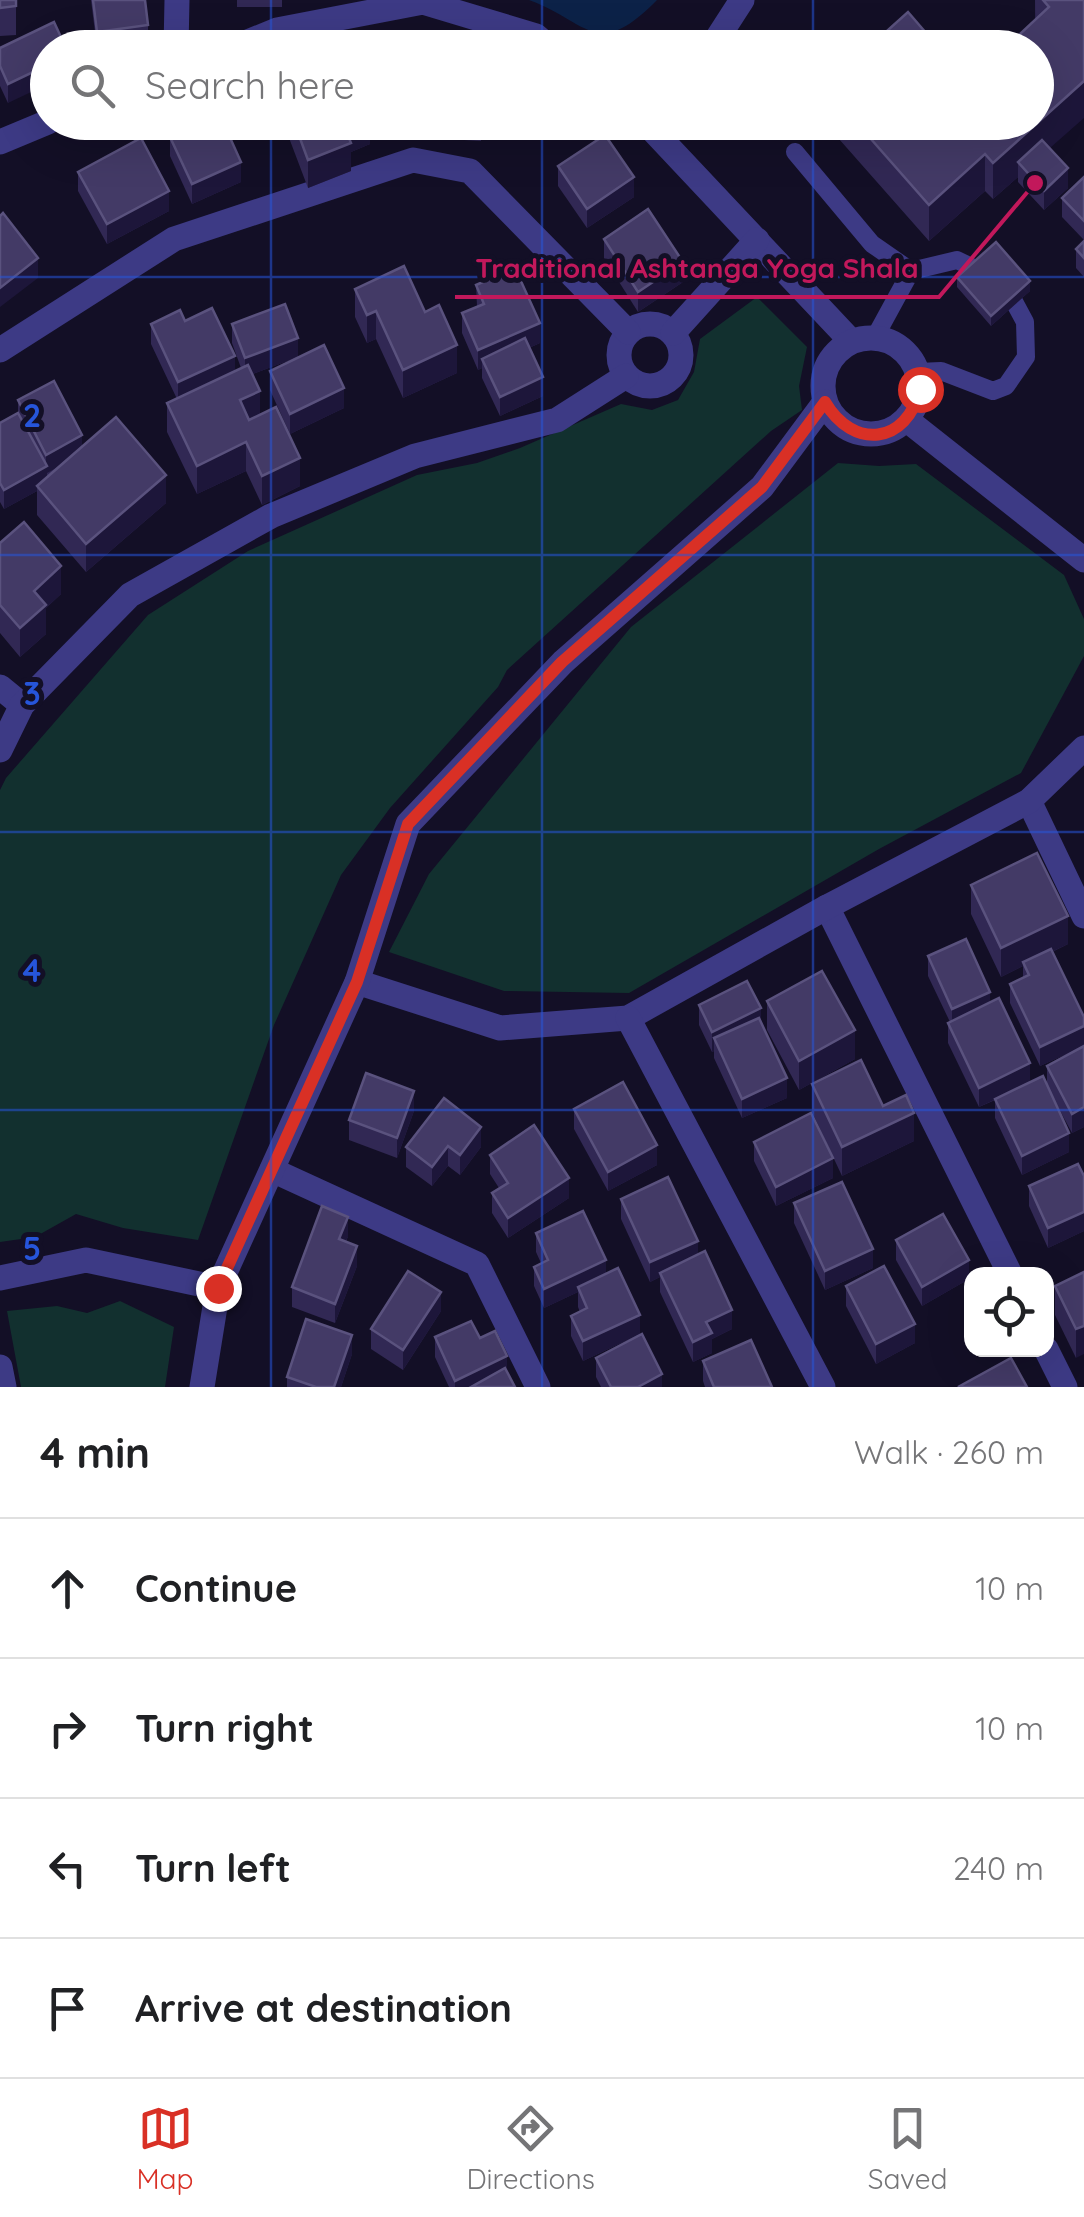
<!DOCTYPE html>
<meta charset="utf-8">
<style>
:root{--surface:#fff;--page:#f6f6f6;--text:#202124;--muted:#757577;--line:#e0e0e0;--accent:#d93025}
body{margin:0;font-family:Quicksand,sans-serif;background:var(--page);color:var(--text)}
.controls{position:absolute;right:30px;bottom:30px;display:grid;overflow:hidden;border-radius:20px;box-shadow:0 10px 40px #0002}
.controls button{width:90px;height:90px;display:grid;place-items:center;padding:0;border:0;border-bottom:2px solid var(--line);background:var(--surface);color:var(--text);font:50px sans-serif}
.stop{position:absolute;width:30px;height:30px;margin:-22px;border:8px solid #d93025;border-radius:50%;background:#fff}
.stop.end{background:#d93025;border-color:#fff;box-shadow:0 2px 10px #0008}
.list{margin:0;padding:0;list-style:none}
h2{display:flex;justify-content:space-between;align-items:center;height:130px;margin:0;padding:0 40px;font-size:42px}
h2 small{font-size:32px;font-weight:400;color:var(--muted)}
.list li{display:grid;grid-template-columns:65px 1fr auto;gap:30px;align-items:center;box-sizing:border-box;height:140px;padding:0 40px;border-top:2px solid var(--line)}
.list b{display:block;font-size:38px;white-space:nowrap}
.list em{font-size:32px;font-style:normal;color:var(--muted)}
.icon{flex:none;width:55px;height:55px;fill:none;stroke:currentColor;stroke-width:2;stroke-linecap:round;stroke-linejoin:round}
.map{position:relative;flex:none;width:1084px;height:1387px;overflow:hidden}
.search{position:absolute;background:var(--surface);box-shadow:0 10px 40px #0002;left:30px;right:30px;top:30px;height:110px;display:flex;align-items:center;gap:25px;box-sizing:border-box;padding:0 35px;border-radius:55px;color:var(--muted);font-size:38px}
.sheet{height:690px;background:var(--surface)}
nav{display:flex;justify-content:space-around;align-items:center;box-sizing:border-box;height:140px;border-top:2px solid var(--line);background:var(--surface);font-size:28px;color:var(--muted)}
nav a{display:grid;justify-items:center;gap:5px}
nav .on{color:var(--accent)}
.map>svg:first-child{display:block}
</style>
<div class="map">
<svg width="1084" height="1387" viewBox="0 0 1084 1387">
<rect width="100%" height="100%" fill="#130f26"/>
<g fill="#12302f">
<polygon points="757,297 807,347 799,386 802,410 771,431 507,670 498,687 390,808 341,875 274,1025 198,1240 123,1228 76,1214 35,1237 0,1242 0,790 6,778 148,615 248,551 417,475 477,463 520,448 621,404 652,410 678,400 694,372 700,339"/>
<polygon points="838,463 879,466 916,464 1064,575 1084,619 1084,656 1021,773 879,849 629,993 504,991 389,952 429,874 631,627"/>
<polygon points="120,1301 174,1327 165,1387 21,1387 7,1311 57,1306 87,1313"/>
</g>
<path fill="#0c2248" d="M 529,0 L 657,0 C 596,62 589,22 529,0 Z"/>
<g fill="none" stroke-linecap="round" stroke-linejoin="round">
<g stroke="#3d3a85" stroke-width="18">
<polyline points="795,152 872,244 911,271"/>
<polyline points="875,337 911,271 957,260 1004,283 1025,322 1026,357 1006,386 993,391 941,371 918,372"/>
</g>
<g stroke="#3d3a85" stroke-width="25">
<polyline points="176,48 177,0"/>
<polyline points="233,48 277,30 423,2 536,36 550,48"/>
<polyline points="711,48 742,0"/>
<polyline points="645,122 851,341"/>
<polyline points="0,142 48,122"/>
<circle cx="650" cy="355" r="31"/>
<polyline points="673,333 757,240"/>
<circle cx="871" cy="386" r="48"/>
<polyline points="0,350 174,239 413,160 470,171 628,332"/>
<polyline points="907,420 1084,560"/>
<polyline points="0,687 22,705"/>
<polyline points="0,750 22,705 130,595 271,516 415,456 557,420 626,376"/>
<polyline points="1029,801 1084,916"/>
<polyline points="827,907 1010,1274"/>
<polyline points="357,982 500,1028 628,1018 827,907 1029,801 1084,748"/>
<polyline points="628,1018 823,1387"/>
<polyline points="272,1170 477,1264 538,1387"/>
<polyline points="0,1278 86,1260 218,1288"/>
<polyline points="1046,1349 1065,1387"/>
<polyline points="0,1367 4,1387"/>
<polyline points="202,1387 218,1288 357,982 408,824 563,662 762,487 825,402"/>
</g>
</g>
<g fill="#312854">
<polygon points="0,0 16,0 16,35 0,36"/>
<polygon points="91,0 145,0 148,25 148,45 127,48 97,48"/>
<rect x="237" y="0" width="45" height="7"/>
<polygon points="1035,0 1084,0 1050,148 1068,188 1044,210 1018,182 1018,177 993,199 985,191 929,241 824,122 1036,122"/>
<polygon points="0,48 66,48 8,103 0,86"/>
<polygon points="283,122 370,122 370,144 351,152 351,171 308,188"/>
<polygon points="430,122 503,122 502,137 481,135 481,141 430,138"/>
<polygon points="170,137 241,182 192,204 170,156"/>
<polygon points="558,166 634,197 587,228 558,186"/>
<polygon points="78,172 169,211 107,244 78,191"/>
<polygon points="1084,177 1084,240 1062,217 1062,198"/>
<polygon points="604,239 683,282 638,312 604,258"/>
<polygon points="1084,241 1084,277 1076,268 1076,249"/>
<polygon points="957,277 1030,291 991,326 957,287"/>
<polygon points="476,285 540,343 529,348 543,396 500,416 482,378 482,368 478,370 462,333 462,313 477,306"/>
<polygon points="355,289 425,312 457,373 403,398 376,339 367,343 355,317"/>
<polygon points="185,321 235,371 241,368 232,343 232,324 298,357 253,374 260,415 300,486 262,505 246,471 197,494 167,432 167,403 177,399 151,344 151,324"/>
<polygon points="270,371 344,408 290,434 270,390"/>
<polygon points="18,400 82,447 166,503 86,572 37,515 37,491 4,509 0,502 0,423 18,414"/>
<polygon points="0,543 61,594 46,608 46,634 20,657 0,633"/>
<polygon points="971,885 1068,944 1052,952 1084,1046 1040,1066 1010,1003 1010,984 1023,978 1023,966 1001,977 971,914"/>
<polygon points="928,956 990,1002 1030,1082 1047,1084 1047,1066 1084,1046 1084,1127 1072,1133 1050,1092 1069,1152 1022,1175 995,1118 995,1100 979,1107 948,1043 948,1023 950,1022 928,976"/>
<polygon points="767,1001 855,1059 799,1090 767,1030"/>
<polygon points="699,1005 761,1020 787,1098 742,1118 714,1058 714,1051 712,1052 699,1025"/>
<polygon points="812,1084 883,1106 914,1141 842,1176 812,1112"/>
<polygon points="574,1109 657,1165 608,1191 574,1129"/>
<polygon points="414,1111 397,1158 349,1140 349,1120"/>
<polygon points="754,1142 833,1178 776,1206 754,1161"/>
<polygon points="406,1147 481,1147 460,1175 448,1166 432,1186 406,1167"/>
<polygon points="490,1155 569,1198 508,1238 492,1213 492,1193 499,1188 490,1174"/>
<polygon points="1084,1176 1084,1231 1048,1248 1029,1206 1029,1186"/>
<polygon points="621,1199 698,1255 732,1329 712,1339 712,1353 693,1362 660,1292 660,1277 650,1282 621,1219"/>
<polygon points="794,1203 873,1268 825,1290 794,1223"/>
<polygon points="536,1233 606,1274 640,1334 583,1361 571,1336 571,1316 580,1312 578,1307 578,1292 544,1308 534,1286 534,1267 541,1263 536,1252"/>
<polygon points="348,1236 346,1242 357,1266 335,1323 292,1307 292,1287"/>
<polygon points="896,1240 969,1279 922,1306 896,1260"/>
<polygon points="1084,1272 1076,1358 1055,1315 1055,1286"/>
<polygon points="846,1286 915,1343 876,1364 846,1306"/>
<polygon points="441,1311 403,1370 371,1349 371,1329"/>
<polygon points="435,1337 480,1338 507,1373 515,1387 449,1387 435,1357"/>
<polygon points="352,1354 341,1387 287,1387 287,1377"/>
<polygon points="596,1358 662,1387 601,1387 596,1377"/>
<polygon points="703,1361 772,1387 705,1387 703,1381"/>
</g>
<g fill="#1d163a">
<polygon points="48,65 48,84 8,103 8,84"/>
<polygon points="1084,81 1084,118 1025,170 1018,162 1018,177 993,199 993,163"/>
<polygon points="353,122 370,122 370,144 351,152 351,171 308,188 308,160 344,126"/>
<polygon points="985,154 985,191 929,241 929,205"/>
<polygon points="241,162 241,182 192,204 192,184"/>
<polygon points="1068,168 1068,188 1044,210 1044,191"/>
<polygon points="634,177 634,197 587,228 587,209"/>
<polygon points="169,191 169,211 107,244 107,224"/>
<polygon points="38,258 38,278 0,307 0,288"/>
<polygon points="683,262 683,282 638,312 638,292"/>
<polygon points="1030,281 1030,291 991,326 991,316"/>
<polygon points="376,311 376,339 367,343 367,315"/>
<polygon points="540,323 540,343 486,367 482,359 482,368 478,370 478,350"/>
<polygon points="298,338 298,357 245,377 245,358"/>
<polygon points="457,345 457,373 403,398 403,370"/>
<polygon points="235,356 235,375 178,402 178,382"/>
<polygon points="543,377 543,396 500,416 500,397"/>
<polygon points="344,388 344,408 290,434 290,414"/>
<polygon points="260,391 260,419 240,429 240,400"/>
<polygon points="82,435 82,454 47,473 47,485 37,486 37,491 4,509 4,490 46,467 46,455"/>
<polygon points="246,442 246,471 197,494 197,466"/>
<polygon points="300,458 300,486 262,505 262,476"/>
<polygon points="166,475 166,503 86,572 86,544"/>
<polygon points="61,566 61,594 46,608 46,634 20,657 20,628 34,591"/>
<polygon points="1068,916 1068,944 1024,965 1023,962 1023,966 1001,977 1001,948"/>
<polygon points="990,992 990,1012 952,1029 952,1009"/>
<polygon points="761,1008 761,1027 714,1038 714,1051 712,1052 712,1032"/>
<polygon points="1084,1026 1084,1046 1040,1066 1040,1047"/>
<polygon points="855,1030 855,1059 799,1090 799,1061"/>
<polygon points="1030,1063 1030,1083 979,1107 979,1088"/>
<polygon points="787,1078 787,1098 742,1118 742,1099"/>
<polygon points="414,1091 414,1111 397,1158 397,1138"/>
<polygon points="1084,1107 1084,1127 1072,1133 1072,1114"/>
<polygon points="914,1113 914,1141 842,1176 842,1147"/>
<polygon points="481,1127 481,1147 460,1175 460,1155"/>
<polygon points="1069,1133 1069,1152 1022,1175 1022,1156"/>
<polygon points="657,1145 657,1165 608,1191 608,1172"/>
<polygon points="448,1146 448,1166 432,1186 432,1167"/>
<polygon points="833,1158 833,1178 776,1206 776,1187"/>
<polygon points="569,1178 569,1198 508,1238 508,1218"/>
<polygon points="1084,1212 1084,1231 1048,1248 1048,1228"/>
<polygon points="348,1217 348,1236 339,1259 339,1239"/>
<polygon points="698,1241 698,1260 660,1273 660,1277 650,1282 650,1262"/>
<polygon points="357,1246 357,1266 335,1323 335,1304"/>
<polygon points="873,1249 873,1268 825,1290 825,1271"/>
<polygon points="606,1260 606,1280 578,1287 578,1292 544,1308 544,1289"/>
<polygon points="969,1260 969,1279 922,1306 922,1287"/>
<polygon points="441,1292 441,1311 403,1370 403,1350"/>
<polygon points="732,1310 732,1329 712,1339 712,1353 693,1362 693,1342 706,1322"/>
<polygon points="640,1315 640,1334 583,1361 583,1341"/>
<polygon points="915,1324 915,1343 876,1364 876,1344"/>
<polygon points="1084,1326 1084,1354 1076,1358 1076,1329"/>
<polygon points="352,1335 352,1354 341,1387 334,1387"/>
<polygon points="507,1356 507,1376 484,1387 455,1387 455,1381"/>
<polygon points="662,1374 662,1387 638,1387"/>
</g>
<g fill="#433a66" stroke="#5a527e" stroke-width="2.5">
<polygon points="0,0 16,0 16,6 0,8"/>
<polygon points="93,0 145,0 148,25 97,32"/>
<polygon points="1043,0 1084,0 1084,81 993,163 985,154 929,205 856,122 1036,122 1036,48 1005,48 1049,7"/>
<polygon points="908,12 939,48 868,48"/>
<polygon points="54,22 66,48 48,48 48,65 8,84 0,66 0,48"/>
<polygon points="202,122 223,122 241,162 192,184 170,137"/>
<polygon points="294,122 353,122 344,126 351,143 308,160"/>
<polygon points="605,135 634,177 587,209 558,166"/>
<polygon points="141,138 169,191 107,224 78,172"/>
<polygon points="1042,140 1068,168 1044,191 1018,162"/>
<polygon points="1084,177 1084,221 1062,198"/>
<polygon points="648,209 683,262 638,292 604,239"/>
<polygon points="3,213 38,258 0,288 0,216"/>
<polygon points="1084,241 1084,258 1076,249"/>
<polygon points="996,242 1030,281 991,316 957,277"/>
<polygon points="404,266 425,312 439,305 457,345 403,370 376,311 367,315 355,289"/>
<polygon points="515,268 540,323 478,350 462,313 484,304 476,285"/>
<polygon points="285,304 298,338 245,358 232,324"/>
<polygon points="212,308 235,356 178,382 151,324 180,310 185,321"/>
<polygon points="525,338 543,377 500,397 482,359"/>
<polygon points="324,345 344,388 290,414 270,371"/>
<polygon points="248,365 260,391 240,400 249,420 276,407 300,458 262,476 246,442 197,466 167,403"/>
<polygon points="54,381 82,435 46,455 18,400"/>
<polygon points="18,413 47,466 4,490 0,483 0,423"/>
<polygon points="116,417 166,475 86,544 37,486"/>
<polygon points="24,522 61,566 34,591 46,605 20,628 0,605 0,543"/>
<polygon points="1037,853 1068,916 1001,948 971,885"/>
<polygon points="966,939 990,992 952,1009 928,956"/>
<polygon points="1051,949 1084,1017 1084,1026 1040,1047 1010,984 1029,975 1023,962"/>
<polygon points="822,971 855,1030 799,1061 767,1001"/>
<polygon points="747,981 761,1008 712,1032 699,1005"/>
<polygon points="999,998 1030,1063 979,1088 948,1023"/>
<polygon points="759,1018 787,1078 742,1099 714,1038"/>
<polygon points="1084,1046 1084,1107 1072,1114 1047,1066"/>
<polygon points="861,1060 883,1106 906,1095 914,1113 842,1147 812,1084"/>
<polygon points="366,1073 414,1091 397,1138 349,1120"/>
<polygon points="1043,1076 1069,1133 1022,1156 995,1099"/>
<polygon points="623,1082 657,1145 608,1172 574,1109"/>
<polygon points="444,1098 481,1127 460,1155 448,1146 432,1167 406,1147"/>
<polygon points="811,1113 833,1158 776,1187 754,1142"/>
<polygon points="534,1125 569,1178 508,1218 492,1193 508,1183 490,1155"/>
<polygon points="1078,1164 1084,1176 1084,1212 1048,1228 1029,1186"/>
<polygon points="668,1177 698,1241 650,1262 621,1199"/>
<polygon points="842,1182 873,1249 825,1271 794,1203"/>
<polygon points="322,1206 348,1217 339,1239 357,1246 335,1304 292,1287"/>
<polygon points="583,1211 606,1260 544,1289 534,1267 548,1260 536,1233"/>
<polygon points="943,1214 969,1260 922,1287 896,1240"/>
<polygon points="705,1251 732,1310 706,1322 712,1333 693,1342 660,1273"/>
<polygon points="884,1266 915,1324 876,1344 846,1286"/>
<polygon points="618,1268 640,1315 583,1341 571,1316 587,1308 578,1287"/>
<polygon points="408,1271 441,1292 403,1350 371,1329"/>
<polygon points="1084,1272 1084,1326 1076,1329 1055,1286"/>
<polygon points="306,1319 352,1335 334,1387 316,1387 287,1377"/>
<polygon points="471,1321 480,1338 495,1331 507,1356 455,1381 435,1337"/>
<polygon points="642,1334 662,1374 638,1387 611,1387 596,1358"/>
<polygon points="751,1340 772,1387 714,1387 703,1361"/>
<polygon points="1011,1358 1027,1387 958,1387"/>
<polygon points="505,1368 515,1387 471,1387"/>
</g>
<g fill="none" stroke-linecap="round" stroke-linejoin="round">
<path stroke="#d93025" stroke-width="12" d="M 218,1288 L 357,982 L 408,824 L 562,662 L 762,487 L 825,402 C 853,450 907,445 920,389"/>
</g>
<path fill="none" stroke="#2655da" stroke-width="2.5" stroke-opacity="0.55" d="M 271,0 L 271,48M 542,0 L 542,48M 813,0 L 813,48M 271,122 L 271,1387M 542,122 L 542,1387M 813,122 L 813,1387M 0,277 L 1084,277M 0,555 L 1084,555M 0,832 L 1084,832M 0,1110 L 1084,1110"/>
<g font-size="32" text-anchor="middle" font-weight="bold" fill="#2655da" stroke="#130f26" stroke-width="10" stroke-linejoin="round" paint-order="stroke">
<text x="32" y="427">2</text>
<text x="32" y="705">3</text>
<text x="32" y="982">4</text>
<text x="32" y="1260">5</text>
</g>
<path fill="none" stroke="#c2185b" stroke-width="4" d="M1035 183L939 297H455"/>
<circle fill="#c2185b" stroke="#130f26" stroke-width="4" cx="1035" cy="183" r="10"/>
<g font-size="28" text-anchor="middle" font-weight="bold" fill="#c2185b" stroke="#130f26" stroke-width="10" stroke-linejoin="round" paint-order="stroke">
<text x="697" y="278">Traditional Ashtanga Yoga Shala</text>
</g>
</svg>
<div class="controls">
<button><svg class="icon" aria-label="locate" viewBox="0 0 24 24"><circle cx="12" cy="12" r="6"/><path d="M12 2v4M12 18v4M2 12h4M18 12h4"/></svg></button>
</div>
<div class="stop" style="left:920px;top:389px"></div>
<div class="stop end" style="left:218px;top:1288px"></div>
<div class="search"><svg class="icon" aria-label="search" viewBox="0 0 24 24"><circle cx="10" cy="10" r="6"/><path d="M15 15l6 6"/></svg>Search here</div>
</div>
<section class="sheet">
<h2>4 min<small>Walk · 260 m</small></h2>
<ul class="list">
<li><svg class="icon" aria-label="ahead" viewBox="0 0 24 24"><path d="M12 20V5M6 11l6-6 6 6"/></svg><div><b>Continue</b></div><em>10 m</em></li>
<li><svg class="icon" aria-label="right" viewBox="0 0 24 24"><path d="M7 20v-9h11M14 6l5 5-5 5"/></svg><div><b>Turn right</b></div><em>10 m</em></li>
<li><svg class="icon" aria-label="left" viewBox="0 0 24 24"><path d="M17 20v-9H6M10 6l-5 5 5 5"/></svg><div><b>Turn left</b></div><em>240 m</em></li>
<li><svg class="icon" aria-label="arrive" viewBox="0 0 24 24"><path d="M6 21V4h12l-3 4 3 4H6"/></svg><div><b>Arrive at destination</b></div></li>
</ul>
</section>
<nav>
<a class="on"><svg class="icon" aria-label="map" viewBox="0 0 24 24"><path d="M3 6l6-2 6 2 6-2v14l-6 2-6-2-6 2zM9 4v14M15 6v14"/></svg>Map</a>
<a><svg class="icon" aria-label="directions" viewBox="0 0 24 24"><path d="M12 3l9 9-9 9-9-9zM9 14v-3h6M13 9l2 2-2 2"/></svg>Directions</a>
<a><svg class="icon" aria-label="saved" viewBox="0 0 24 24"><path d="M7 4h10v16l-5-4-5 4z"/></svg>Saved</a>
</nav>
